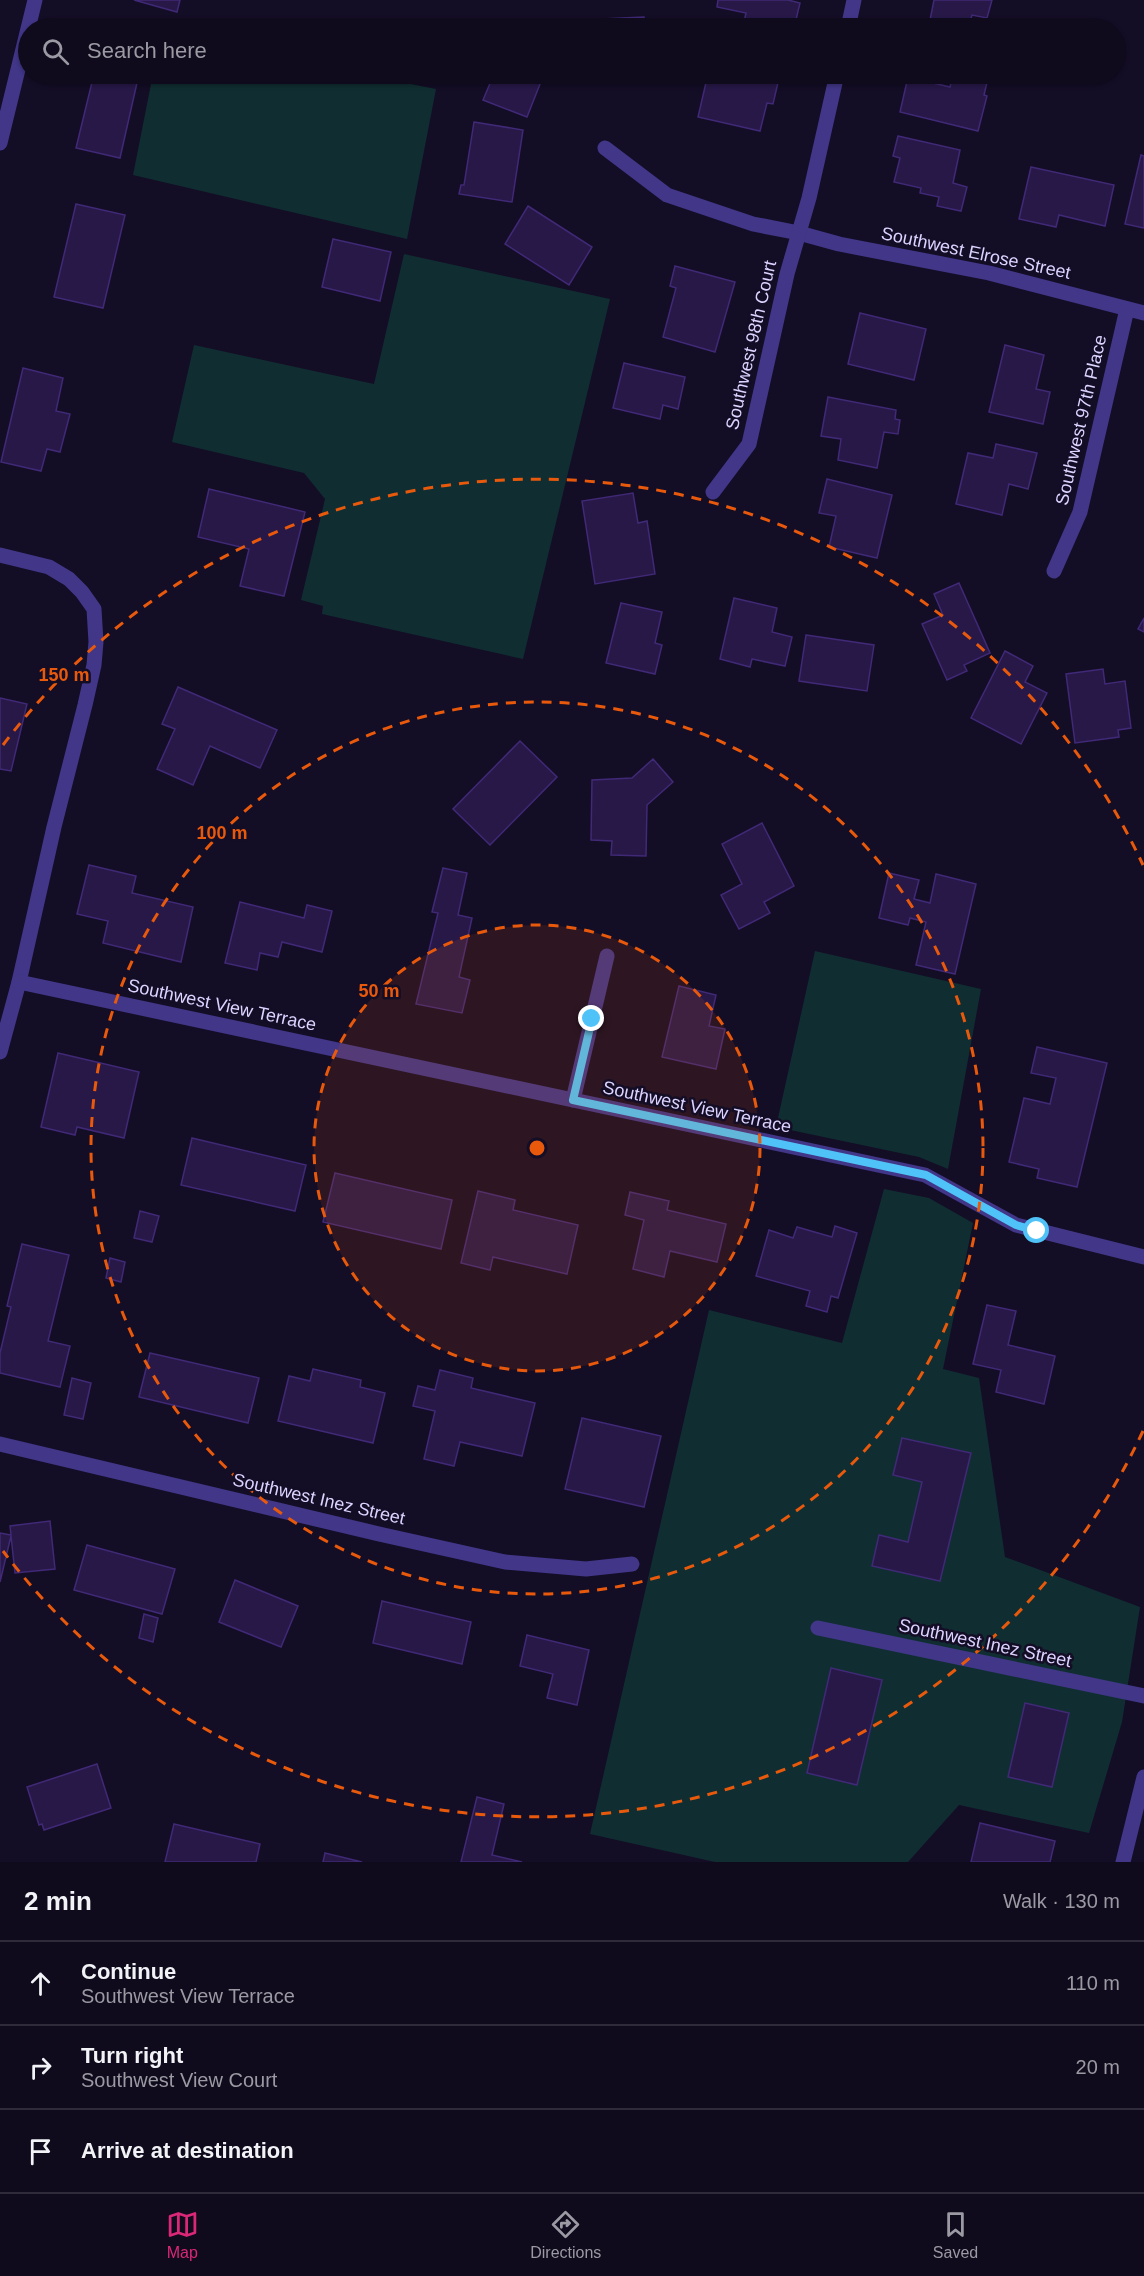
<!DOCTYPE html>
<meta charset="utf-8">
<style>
:root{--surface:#0f0a1c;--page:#1d1829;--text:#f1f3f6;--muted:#9b9aa3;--line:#2f2b3b;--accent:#db2777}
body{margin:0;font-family:Arial,sans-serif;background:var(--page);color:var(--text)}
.stop{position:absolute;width:18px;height:18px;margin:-14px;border:4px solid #4fc3f7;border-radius:50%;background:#fff}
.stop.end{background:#4fc3f7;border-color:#fff;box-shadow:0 2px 6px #0008}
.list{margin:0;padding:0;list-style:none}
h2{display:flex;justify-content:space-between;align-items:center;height:78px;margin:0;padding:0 24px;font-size:26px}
h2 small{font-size:20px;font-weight:400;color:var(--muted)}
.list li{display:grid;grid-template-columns:39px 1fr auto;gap:18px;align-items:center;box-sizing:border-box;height:84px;padding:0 24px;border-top:2px solid var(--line)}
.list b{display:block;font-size:22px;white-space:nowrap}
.list p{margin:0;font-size:20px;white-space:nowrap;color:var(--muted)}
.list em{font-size:20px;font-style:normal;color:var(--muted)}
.icon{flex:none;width:33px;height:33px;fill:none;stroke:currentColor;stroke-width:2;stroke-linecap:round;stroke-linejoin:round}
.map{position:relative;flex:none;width:1144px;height:1862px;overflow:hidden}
.search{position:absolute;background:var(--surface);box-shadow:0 2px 4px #0004;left:18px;right:18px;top:18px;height:66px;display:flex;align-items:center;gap:15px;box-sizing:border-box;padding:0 21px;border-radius:33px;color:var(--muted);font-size:22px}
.sheet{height:330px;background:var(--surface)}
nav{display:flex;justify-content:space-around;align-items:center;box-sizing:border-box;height:84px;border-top:2px solid var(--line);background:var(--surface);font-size:16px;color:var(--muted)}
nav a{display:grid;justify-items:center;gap:3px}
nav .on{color:var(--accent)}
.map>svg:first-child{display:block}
</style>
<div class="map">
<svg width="1144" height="1862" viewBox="0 0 1144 1862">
<rect width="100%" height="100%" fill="#140d26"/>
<g fill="#102e31">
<polygon points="153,74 360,74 436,89 407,239 133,175"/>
<polygon points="404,254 610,299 523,659 322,614 323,606 301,600 325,499 304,473 172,442 194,345 374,384"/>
<polygon points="815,951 981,989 948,1169 919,1157 776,1127"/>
<polygon points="884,1189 929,1198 973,1223 943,1369 979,1378 1005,1557 1140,1607 1122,1722 1089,1833 959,1805 908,1862 715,1862 590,1834 709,1310 842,1343"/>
</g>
<g fill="#271848" stroke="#402976" stroke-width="1.5">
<polygon points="134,0 180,0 177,12"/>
<polygon points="718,0 788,0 800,3 794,28 748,28 743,27 746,13 717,7"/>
<polygon points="934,0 992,0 987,18 972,15 968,28 944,28 929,25"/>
<polygon points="644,17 645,28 581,28 580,20"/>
<polygon points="94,74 139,74 120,158 76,148"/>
<polygon points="494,74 544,74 527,117 483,100"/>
<polygon points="708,74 780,74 773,104 767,103 760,131 698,117"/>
<polygon points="953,74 989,74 984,95 987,96 978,131 900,112 908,77 950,87"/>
<polygon points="474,122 523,130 512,202 459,194 461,185 464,185"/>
<polygon points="898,136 960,150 953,183 967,187 961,211 937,206 939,197 920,193 921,188 894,182 900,158 893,156"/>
<polygon points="1141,155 1144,156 1144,228 1125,224"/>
<polygon points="1031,167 1114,185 1105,226 1059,215 1056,227 1019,219"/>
<polygon points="76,204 125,215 103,308 54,297"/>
<polygon points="528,206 592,247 569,285 505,244"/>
<polygon points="333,239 391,252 380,301 322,287"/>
<polygon points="675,266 735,282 715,352 663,337 676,288 670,286"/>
<polygon points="860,313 926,329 914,380 848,364"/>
<polygon points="1005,345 1044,355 1036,389 1050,392 1043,424 989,412"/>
<polygon points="624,363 685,377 678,409 663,405 660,419 613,408"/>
<polygon points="23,368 63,378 56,411 70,414 60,452 47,449 41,471 1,462"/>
<polygon points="828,397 896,410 895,419 900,420 898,434 884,432 877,468 838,460 841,439 821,436"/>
<polygon points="996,444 1037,453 1028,489 1009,484 1002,515 956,504 968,453 993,458"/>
<polygon points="827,479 892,495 877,558 829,547 836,516 819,513"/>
<polygon points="209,489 305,512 284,596 240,586 249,549 198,537"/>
<polygon points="633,493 638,523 647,521 655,574 595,584 582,501"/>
<polygon points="959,583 990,653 964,665 967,671 947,680 922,624 943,615 934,594"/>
<polygon points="734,598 777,608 772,632 792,637 785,666 752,659 750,667 720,659"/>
<polygon points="621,603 662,612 655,643 662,645 655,674 606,663"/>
<polygon points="1144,618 1144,632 1138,629"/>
<polygon points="806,635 874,645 867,691 799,681"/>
<polygon points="1005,651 1033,666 1025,682 1047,693 1021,744 971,718"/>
<polygon points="1103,669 1105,684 1125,681 1131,728 1118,730 1119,737 1075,743 1066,674"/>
<polygon points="178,687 277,730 260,768 210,746 193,785 157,769 175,729 162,724"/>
<polygon points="0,698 27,704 11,771 0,769"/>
<polygon points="520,741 557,777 490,845 453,809"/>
<polygon points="653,759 673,782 647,805 646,856 611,855 612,841 591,840 592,780 632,778"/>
<polygon points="762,823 794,886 764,902 770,913 739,929 721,895 742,884 722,844"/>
<polygon points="89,865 136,876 132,893 193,907 181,962 103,943 108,921 77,914"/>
<polygon points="443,868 467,873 458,915 472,918 459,977 470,980 462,1013 416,1004 438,913 432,912"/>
<polygon points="889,873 919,880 914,899 930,903 936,874 976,884 955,974 916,965 926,922 910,918 908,925 879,918"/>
<polygon points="240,902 304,918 307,905 332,911 322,952 282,942 278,957 260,953 257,970 225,963"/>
<polygon points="679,986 716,995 709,1026 725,1029 716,1069 662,1057"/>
<polygon points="1037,1047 1107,1063 1077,1187 1037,1178 1039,1169 1009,1162 1024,1098 1050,1104 1056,1078 1031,1073"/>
<polygon points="58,1053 139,1072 124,1138 77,1127 75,1135 41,1127"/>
<polygon points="192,1138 306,1165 295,1211 181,1185"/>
<polygon points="335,1173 452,1200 441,1249 323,1222"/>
<polygon points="478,1191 515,1200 513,1210 578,1225 567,1274 493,1257 490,1270 461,1263"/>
<polygon points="630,1192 669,1201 667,1210 726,1224 717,1262 670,1251 664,1277 633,1269 644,1220 625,1215"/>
<polygon points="140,1211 159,1216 152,1242 134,1238"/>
<polygon points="835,1226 857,1233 838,1298 831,1296 827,1312 806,1306 810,1291 756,1276 769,1230 793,1238 797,1227 832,1237"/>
<polygon points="22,1244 69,1255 48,1341 70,1346 60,1387 0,1373 0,1353 11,1307 7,1306"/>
<polygon points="110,1258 125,1262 121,1282 106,1278"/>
<polygon points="987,1305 1016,1311 1008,1345 1055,1356 1044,1404 996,1392 1001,1370 973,1364"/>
<polygon points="150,1353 259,1378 248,1423 139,1397"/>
<polygon points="313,1369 361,1380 360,1387 385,1393 373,1443 278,1421 289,1376 310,1381"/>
<polygon points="440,1370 473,1378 471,1388 535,1403 522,1456 460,1442 454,1466 424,1459 435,1411 413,1406 418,1386 435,1390"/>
<polygon points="72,1378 91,1383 83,1419 64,1415"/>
<polygon points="582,1418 661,1436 644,1507 565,1489"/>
<polygon points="902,1438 971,1453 940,1581 872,1566 879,1535 908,1542 922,1482 893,1475"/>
<polygon points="50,1521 55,1569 15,1573 11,1536 0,1582 0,1533 11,1535 10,1526"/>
<polygon points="87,1545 175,1569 162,1614 74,1590"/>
<polygon points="235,1580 298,1606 281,1647 219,1622"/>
<polygon points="382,1601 471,1622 462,1664 373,1643"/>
<polygon points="144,1614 158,1618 153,1642 139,1638"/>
<polygon points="527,1635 589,1650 577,1705 547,1698 553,1674 520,1666"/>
<polygon points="831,1668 882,1680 857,1785 807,1773"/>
<polygon points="1025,1703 1069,1713 1052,1787 1008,1777"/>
<polygon points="97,1764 111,1808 44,1830 42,1824 39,1825 27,1787"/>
<polygon points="477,1797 504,1804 492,1855 522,1862 461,1862"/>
<polygon points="980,1823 1055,1841 1050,1862 971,1862"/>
<polygon points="174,1824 260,1844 256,1862 165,1862"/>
<polygon points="325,1853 362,1862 323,1862"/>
</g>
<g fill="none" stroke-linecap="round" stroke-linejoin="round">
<g stroke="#413688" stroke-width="15">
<polyline points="848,28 854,0"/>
<polyline points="0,143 35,0"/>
<polyline points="605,148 667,195 753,224 799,233 839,244 989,273 1144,313"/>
<polyline points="713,492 749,444 787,274 809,198 837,74"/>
<polyline points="0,555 49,567 69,579 82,592 94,609 96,642 94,665 85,705 54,827 19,982 0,1052"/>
<polyline points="1054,571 1080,512 1127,309"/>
<polyline points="19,982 925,1175 1016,1225 1144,1257"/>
<polyline points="573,1100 607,956"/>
<polyline points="0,1444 379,1534 505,1562 586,1569 632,1564"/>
<polyline points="818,1628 1144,1696"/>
</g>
<polyline stroke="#413688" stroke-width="15" points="1123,1862 1144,1777"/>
</g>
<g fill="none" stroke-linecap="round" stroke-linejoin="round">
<polyline stroke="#4fc3f7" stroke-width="8" points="592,1019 573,1100 926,1175 1016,1225 1037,1231"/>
</g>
<circle cx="537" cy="1148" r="223" fill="#e8590c" fill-opacity=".12"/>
<g fill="none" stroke="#e8590c" stroke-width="3" stroke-dasharray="10 8">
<circle cx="537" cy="1148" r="223"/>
<circle cx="537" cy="1148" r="446"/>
<path d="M1143 1431A669 669 0 0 1 3 1551M3 745A669 669 0 0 1 1143 865"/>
</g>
<g text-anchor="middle" stroke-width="5" stroke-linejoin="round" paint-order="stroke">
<g font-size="18" fill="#dcd3ff" stroke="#140d26">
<text transform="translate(976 253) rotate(12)" y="6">Southwest Elrose Street</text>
<text transform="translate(751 345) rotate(-77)" y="6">Southwest 98th Court</text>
<text transform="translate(1081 420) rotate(-77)" y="6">Southwest 97th Place</text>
<text transform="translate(222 1005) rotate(12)" y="6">Southwest View Terrace</text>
<text transform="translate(697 1107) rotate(12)" y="6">Southwest View Terrace</text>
<text transform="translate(319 1499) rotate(13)" y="6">Southwest Inez Street</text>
<text transform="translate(985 1643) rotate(12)" y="6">Southwest Inez Street</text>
</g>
</g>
<circle cx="537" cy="1148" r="9" fill="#e8590c" stroke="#140d26" stroke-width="3"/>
<g font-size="18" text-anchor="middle" font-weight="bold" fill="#e8590c" stroke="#140d26" stroke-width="5" stroke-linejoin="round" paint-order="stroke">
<text x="64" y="681">150 m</text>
<text x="222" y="839">100 m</text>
<text x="379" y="997">50 m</text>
</g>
</svg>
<div class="stop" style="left:1037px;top:1231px"></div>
<div class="stop end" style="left:592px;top:1019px"></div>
<div class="search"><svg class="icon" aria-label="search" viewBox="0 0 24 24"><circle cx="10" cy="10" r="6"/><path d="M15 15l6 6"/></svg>Search here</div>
</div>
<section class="sheet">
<h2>2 min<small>Walk · 130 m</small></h2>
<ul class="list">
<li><svg class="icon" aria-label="ahead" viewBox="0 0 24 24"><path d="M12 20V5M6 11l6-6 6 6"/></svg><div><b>Continue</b><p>Southwest View Terrace</p></div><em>110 m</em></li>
<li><svg class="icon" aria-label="right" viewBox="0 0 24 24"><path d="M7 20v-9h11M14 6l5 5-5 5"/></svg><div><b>Turn right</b><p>Southwest View Court</p></div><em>20 m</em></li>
<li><svg class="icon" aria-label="arrive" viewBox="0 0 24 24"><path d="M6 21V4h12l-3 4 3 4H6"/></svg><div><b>Arrive at destination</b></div></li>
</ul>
</section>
<nav>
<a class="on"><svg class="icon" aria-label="map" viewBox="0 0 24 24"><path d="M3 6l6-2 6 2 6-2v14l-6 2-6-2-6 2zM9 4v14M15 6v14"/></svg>Map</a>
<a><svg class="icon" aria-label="directions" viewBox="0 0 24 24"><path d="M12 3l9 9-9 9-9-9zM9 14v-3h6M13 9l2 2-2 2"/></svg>Directions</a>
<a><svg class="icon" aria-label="saved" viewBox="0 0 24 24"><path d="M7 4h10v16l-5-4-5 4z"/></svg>Saved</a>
</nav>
